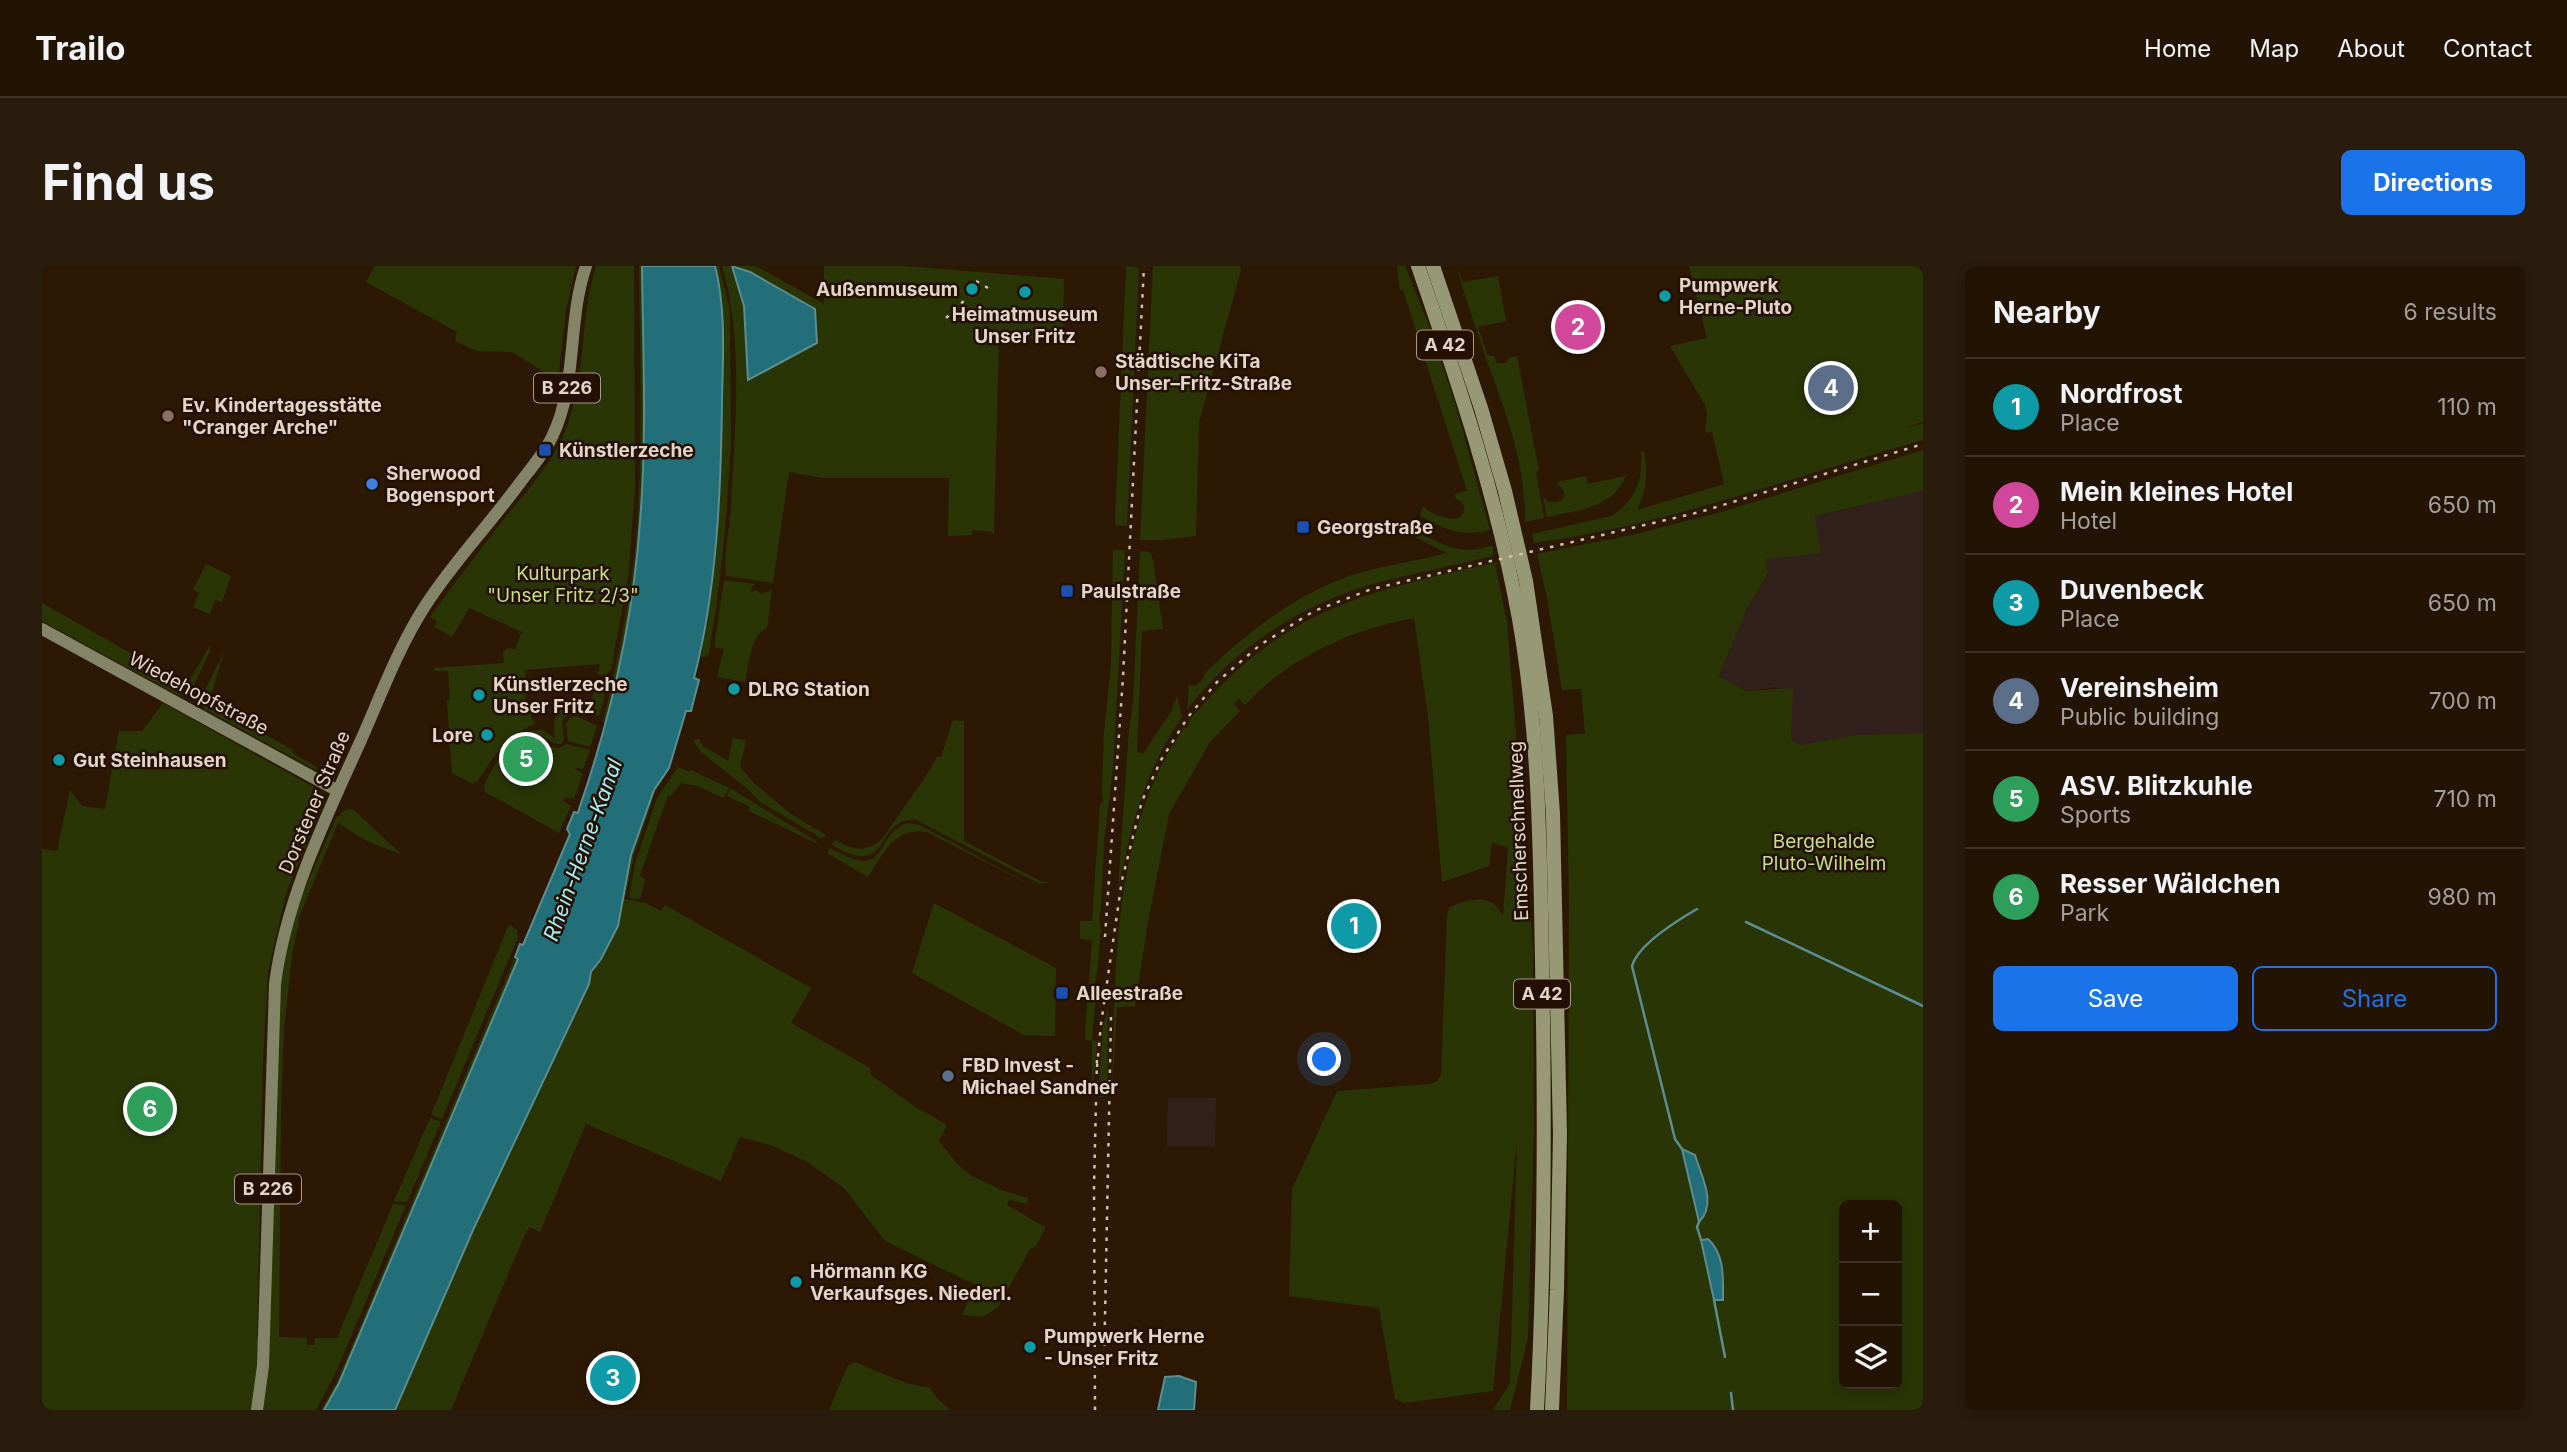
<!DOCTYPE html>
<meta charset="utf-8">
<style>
:root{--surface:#221302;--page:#2a1c0c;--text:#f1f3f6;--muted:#a29e99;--line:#3f3224;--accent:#1a73e8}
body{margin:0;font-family:Inter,sans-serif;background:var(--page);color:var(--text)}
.controls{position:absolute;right:21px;bottom:21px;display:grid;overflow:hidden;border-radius:10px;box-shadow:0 4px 10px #0003}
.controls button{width:63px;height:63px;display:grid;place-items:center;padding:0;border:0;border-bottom:2px solid var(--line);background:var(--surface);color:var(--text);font:35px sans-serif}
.you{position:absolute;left:1283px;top:794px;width:24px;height:24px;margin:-18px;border:5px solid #fff;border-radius:50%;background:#1a73e8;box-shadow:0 0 0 10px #1a73e833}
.badge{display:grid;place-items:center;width:46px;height:46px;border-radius:50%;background:var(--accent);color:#fff;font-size:23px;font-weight:700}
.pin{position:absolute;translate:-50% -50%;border:4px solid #fff;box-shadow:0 2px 7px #0006}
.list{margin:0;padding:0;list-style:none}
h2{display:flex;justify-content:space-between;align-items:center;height:91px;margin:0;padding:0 28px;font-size:30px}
h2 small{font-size:23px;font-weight:400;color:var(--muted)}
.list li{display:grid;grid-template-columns:46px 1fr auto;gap:21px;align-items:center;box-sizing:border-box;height:98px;padding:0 28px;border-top:2px solid var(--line)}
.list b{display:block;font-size:26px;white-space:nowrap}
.list p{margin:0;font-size:23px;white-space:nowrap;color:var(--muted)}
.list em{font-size:23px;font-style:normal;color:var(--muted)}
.actions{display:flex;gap:14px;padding:21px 28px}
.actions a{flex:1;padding:16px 0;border:2px solid var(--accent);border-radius:10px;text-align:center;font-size:24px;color:var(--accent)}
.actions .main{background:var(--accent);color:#fff}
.icon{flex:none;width:38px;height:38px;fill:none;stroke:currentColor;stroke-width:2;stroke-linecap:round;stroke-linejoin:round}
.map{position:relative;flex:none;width:1881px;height:1144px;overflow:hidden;border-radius:10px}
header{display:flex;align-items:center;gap:42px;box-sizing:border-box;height:98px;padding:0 35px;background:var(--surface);border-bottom:2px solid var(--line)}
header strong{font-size:33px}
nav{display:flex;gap:38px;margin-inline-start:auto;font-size:24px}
.intro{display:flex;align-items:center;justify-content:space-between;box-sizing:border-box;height:168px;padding:0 42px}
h1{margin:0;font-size:49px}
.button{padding:18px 32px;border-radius:10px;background:var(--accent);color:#fff;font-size:24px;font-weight:700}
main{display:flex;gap:42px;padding:0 42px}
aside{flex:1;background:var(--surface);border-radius:10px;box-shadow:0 4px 10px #0003}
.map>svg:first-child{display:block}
</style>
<header>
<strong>Trailo</strong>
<nav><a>Home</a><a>Map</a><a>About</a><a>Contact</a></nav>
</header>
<div class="intro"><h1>Find us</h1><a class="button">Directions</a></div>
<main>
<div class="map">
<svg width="1881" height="1144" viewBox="0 0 1881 1144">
<rect width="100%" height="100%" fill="#2d1903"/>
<g fill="#32201c">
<polygon points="1881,225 1881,467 1814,469 1759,479 1749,475 1735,421 1704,425 1677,410 1705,343 1726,308 1723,293 1773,250"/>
<polygon points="1126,832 1174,832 1173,880 1125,880"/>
</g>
<g fill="#2a3506" fill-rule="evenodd">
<polygon points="333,0 534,0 524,45 515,121 513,113 470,86 434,85 413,75 415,66 324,16"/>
<path d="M 554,0 L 592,0 L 593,223 L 586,311 L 569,404 L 565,408 L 556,409 L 558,398 L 483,404 L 484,445 L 487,446 L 493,458 C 466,469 451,490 436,515 L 431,518 L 410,507 L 405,434 L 408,434 L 406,405 L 392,405 L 392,402 L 462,397 L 461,387 L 465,382 L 473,383 L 480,366 L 427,342 L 410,371 L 392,361 L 395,356 L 388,351 C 409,321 433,291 455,262 C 481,228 512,199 526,157 C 544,107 538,51 554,0 Z"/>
<path d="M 597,0 L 600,0 C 601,86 604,172 598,257 C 593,325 580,392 563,458 L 561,456 C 576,392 590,328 595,262 C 601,175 598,87 597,0 Z"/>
<polygon points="673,0 677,0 688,44 689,177 683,265 675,336 667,387 665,390 659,392 673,277 679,195 679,37 678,18"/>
<path d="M 680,0 L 690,0 L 702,40 L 706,113 L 774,77 L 773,44 L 696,0 L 714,0 L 782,38 L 782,0 L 863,0 L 1022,13 L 1021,73 L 957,72 L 952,269 L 950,266 L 931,264 L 930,269 L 906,270 L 907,212 L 781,212 L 747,206 L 731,317 L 684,310 C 681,288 688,263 689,240 C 693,162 702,76 680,0 Z"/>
<polygon points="1084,0 1097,2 1085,260 1074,259 1073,255"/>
<polygon points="1111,0 1198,0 1199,4 1157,157 1154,270 1122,274 1098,274"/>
<path d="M 1355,0 L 1363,0 L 1389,65 L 1413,137 L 1448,264 C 1416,271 1406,264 1378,250 L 1381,240 C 1388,248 1406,255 1417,252 C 1425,246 1424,236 1414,233 L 1413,228 L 1425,225 L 1361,24 L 1358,24 Z"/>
<path d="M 1414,0 L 1421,16 L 1456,10 L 1464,55 L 1436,61 L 1446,90 L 1452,90 L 1455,97 L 1464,97 L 1467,92 L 1475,90 L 1497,205 L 1494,206 L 1502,252 L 1483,256 C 1484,201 1465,149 1446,98 C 1435,66 1424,33 1414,0 Z"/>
<path d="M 1647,0 L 1881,0 L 1881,156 L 1863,161 L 1881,158 L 1881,174 C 1752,210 1625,259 1492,277 L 1490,268 L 1569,250 C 1594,235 1601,213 1599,186 L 1602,185 C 1606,212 1605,220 1595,244 L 1682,218 L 1670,166 L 1663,167 L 1665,147 L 1663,139 L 1628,80 L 1665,72 Z"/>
<path d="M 1881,184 L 1881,225 L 1773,250 L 1779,287 L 1724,293 L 1726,307 L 1705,343 L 1677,410 L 1704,425 L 1751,422 L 1749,474 L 1759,479 L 1814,469 L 1881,467 L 1881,1144 L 1525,1144 L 1527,638 L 1524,469 L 1543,467 L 1539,423 L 1520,424 L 1506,337 L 1495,288 L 1594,268 L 1679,246 ZM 1802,939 L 1855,939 L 1855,1118 L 1802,1118 Z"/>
<path d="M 1544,210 L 1546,218 L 1584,210 C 1570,243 1535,244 1505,251 L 1501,230 L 1506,236 L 1516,236 L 1521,233 L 1522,226 L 1515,216 Z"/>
<path d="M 1346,257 C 1374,260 1395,281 1423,284 C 1433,285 1441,281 1451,280 L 1451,290 C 1411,300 1371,307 1331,318 C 1259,338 1190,384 1145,444 L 1147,419 L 1153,420 L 1161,413 L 1162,408 C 1206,365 1260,323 1320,306 C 1348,299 1377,294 1405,287 Z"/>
<polygon points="1071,284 1083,284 1071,502 1062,576 1059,644 1057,651 1059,662 1056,698 1052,723 1054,729 1050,774 1055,775 1050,830 1050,775 1044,774 1043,767 1050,674 1038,673 1038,655 1050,655 1058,538 1061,536 1060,522 1062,467 1069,398"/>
<path d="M 1098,285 L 1108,286 L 1111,294 L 1121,363 L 1100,365 L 1095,486 L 1101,488 L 1130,444 L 1135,430 L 1140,451 C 1103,504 1088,562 1076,624 L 1087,463 L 1091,437 Z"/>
<path d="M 1456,296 L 1453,299 L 1465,355 L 1491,682 L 1492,862 L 1486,1072 L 1468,1144 L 1451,1144 L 1468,1117 L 1475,874 L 1451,1125 L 1362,1137 L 1353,1133 L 1337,1042 L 1247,1030 L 1250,923 L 1295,825 L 1389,818 L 1395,815 L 1399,809 L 1405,651 L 1407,642 C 1420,635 1440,629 1452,638 C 1456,641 1459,648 1461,651 L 1466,581 L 1450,577 L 1447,600 L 1400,616 L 1386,450 L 1372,352 C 1308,364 1248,391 1203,439 L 1197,433 L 1192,438 L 1198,445 L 1168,476 L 1127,548 L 1106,656 L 1093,740 L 1075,741 L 1070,826 L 1070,823 C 1074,703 1069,566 1142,462 L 1147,461 L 1146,456 L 1151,450 C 1243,342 1323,326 1456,296 Z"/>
<polygon points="164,298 189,310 180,336 173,334 168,348 151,341 157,327 151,324"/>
<path d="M 682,314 L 713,318 L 709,322 L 709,326 L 714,324 L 719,328 L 730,324 L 725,362 C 708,369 707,399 703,416 L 675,411 L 682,383 L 673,381 L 673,374 Z"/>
<polygon points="0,337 145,419 168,379 168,385 150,423 145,428 136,429 0,355"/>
<polygon points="182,386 168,432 175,442 251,484 250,487 275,501 274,504 162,443 160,430"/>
<path d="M 555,413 L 562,416 L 563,429 L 557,450 C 545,448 530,440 520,455 L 522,474 L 519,478 C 509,479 504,468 487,468 L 487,466 L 499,463 L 513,472 C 509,443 519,435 549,437 Z"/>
<path d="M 121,437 L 277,524 L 283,534 L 244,627 L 226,707 L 221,796 L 215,1071 L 226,1071 L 236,749 C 238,724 239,698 246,673 C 257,630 278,590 295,550 L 297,551 C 301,544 306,541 313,545 L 360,589 L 323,574 L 296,557 L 258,649 L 250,690 L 242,763 L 239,845 L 237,1071 L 265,1072 L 265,1079 L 272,1079 L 273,1072 L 295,1072 L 351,938 L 364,939 L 295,1104 L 274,1144 L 0,1144 L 0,583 L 15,585 L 28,524 L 40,540 L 63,543 L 77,465 L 100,465 Z"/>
<polygon points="534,450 555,460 548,481 526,475 524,457 528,452"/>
<path d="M 911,454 L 922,455 L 922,575 L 998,615 L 1011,617 L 996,617 L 874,554 C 830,551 852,615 790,579 L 793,574 C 810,584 824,587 840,573 L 888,504 L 895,490 L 899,491 Z"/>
<path d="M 491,472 C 504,474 512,489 524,478 L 545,483 L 548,485 L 541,503 L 532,502 L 541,508 L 532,533 L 522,532 L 521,535 L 529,540 L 517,567 L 443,526 L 442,519 C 454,497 463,474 491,472 Z"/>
<polygon points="691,472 704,474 698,501 712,517 749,548 784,569 779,572 717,535 706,523 659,486 651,474 657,473 661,480 686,495"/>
<polygon points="636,501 647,506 649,504 687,522 681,532 656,520 639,517 629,530 626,529 598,609 603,613 598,633 587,632 593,598 615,532"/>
<path d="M 627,502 L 612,529 L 592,590 L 583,633 L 604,637 L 619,645 L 623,639 L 769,722 L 749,757 L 828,802 L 829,809 L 872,840 L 905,859 L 897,875 L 917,900 L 930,910 L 962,925 L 986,932 L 985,938 L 967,934 L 965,939 L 1003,961 L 1003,963 L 994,980 L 988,983 L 956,1041 L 941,1051 L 920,1049 L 934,1019 L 843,975 L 802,922 L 765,896 L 731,880 L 698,871 L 679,915 L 544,858 L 498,966 L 487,961 L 480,975 L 409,1144 L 353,1144 L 431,964 L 547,718 C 552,695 571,677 577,656 C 581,644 581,630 583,618 C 591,578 603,536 627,502 Z"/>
<polygon points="688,522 774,575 776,578 707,545 708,541 685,530"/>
<path d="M 866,557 L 878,559 L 996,623 L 885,566 C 853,561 841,587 826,611 L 785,587 L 788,582 C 850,618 830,568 866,557 Z"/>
<polygon points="892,637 1014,702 1013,770 982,769 870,707"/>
<polygon points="467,658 475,664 476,671 400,853 389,849"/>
<polygon points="473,691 476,693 297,1117 282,1144 279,1144 295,1115"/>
<polygon points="1066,741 1065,831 1056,831 1061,761"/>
<polygon points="388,852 399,856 365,936 352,935"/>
<polygon points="812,1096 864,1117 888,1122 895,1132 908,1144 787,1144 806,1099"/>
</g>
<g fill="#226e79" stroke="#5c8d90" stroke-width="2">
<path d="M 600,0 L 673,0 C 684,42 681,90 680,133 C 679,225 675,324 652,412 L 657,414 L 649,445 L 644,445 L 627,502 L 612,524 L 589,589 L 576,660 L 559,693 L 549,706 L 547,718 L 431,964 L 353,1144 L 282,1144 L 297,1117 L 476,693 L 473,691 L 478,678 L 481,679 L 528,568 L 525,563 L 532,546 L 536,547 L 537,543 C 569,451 591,354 598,256 C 605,171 601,85 600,0 Z"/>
<polygon points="690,0 708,6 773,43 775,77 706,114 702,40"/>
<path d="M 1640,883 L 1653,889 C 1660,912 1675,938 1657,956 Z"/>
<path d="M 1666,973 C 1683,988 1681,1013 1681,1034 L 1672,1034 L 1659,974 Z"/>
<polygon points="1137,1110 1154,1116 1152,1144 1116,1144 1123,1111"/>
</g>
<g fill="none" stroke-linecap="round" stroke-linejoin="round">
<g stroke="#5c8d90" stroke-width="2.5">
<polyline points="1704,656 1881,740"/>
<path d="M 1640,883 L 1633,873 L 1590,700 C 1596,679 1636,654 1655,643"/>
<polyline points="1657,956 1655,961 1659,974"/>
<polyline points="1672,1034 1683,1091"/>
<polyline points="1689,1127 1691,1144"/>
</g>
<g stroke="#838468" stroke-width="12">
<polyline points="0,363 296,525"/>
<path d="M 215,1144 L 221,1100 L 233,718 C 244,632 284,552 319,474 C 339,429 356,382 383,340 C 411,296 449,257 480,214 C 491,200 502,187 510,171 C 536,118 525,55 544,0"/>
</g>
<g stroke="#979876" stroke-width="14">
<path d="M 1376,0 C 1416,116 1455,231 1477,353 C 1497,466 1498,581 1500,695 C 1503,845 1503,994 1495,1144"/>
<polyline points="1391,0 1439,142 1463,225 1484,315 1504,450 1511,548 1518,868 1515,1024 1510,1144"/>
</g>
<g stroke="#cfc0b2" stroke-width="2.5" stroke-dasharray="3.5 7" stroke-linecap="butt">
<polyline points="934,15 946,22"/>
<polyline points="904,52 928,29"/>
<polyline points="1063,671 1081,411 1102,0"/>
<polyline points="1055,801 1059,758 1080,614 1100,535 1119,494 1146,451 1175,416 1218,379 1272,345 1330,323 1658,246 1881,178"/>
<polyline points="1062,1101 1069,751"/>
<polyline points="1053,1144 1052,921 1055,793"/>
</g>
</g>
<g fill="#0f9aa8" stroke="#231000" stroke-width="2.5">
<circle cx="930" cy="23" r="7"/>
<circle cx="983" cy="26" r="7"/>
<circle cx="1623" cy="30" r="7"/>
<circle cx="692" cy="423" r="7"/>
<circle cx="437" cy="429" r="7"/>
<circle cx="445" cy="469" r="7"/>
<circle cx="17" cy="494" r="7"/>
<circle cx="754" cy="1016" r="7"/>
<circle cx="988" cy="1081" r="7"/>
</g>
<g fill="#8d6e63" stroke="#231000" stroke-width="2.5">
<circle cx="1059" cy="106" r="7"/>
<circle cx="126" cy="150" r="7"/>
</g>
<g fill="#1a4fb4" stroke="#231000" stroke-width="2.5">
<rect x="496" y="177" width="14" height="14" rx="3.5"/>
<rect x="1254" y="254" width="14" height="14" rx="3.5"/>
<rect x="1018" y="318" width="14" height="14" rx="3.5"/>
<rect x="1013" y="720" width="14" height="14" rx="3.5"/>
</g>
<circle fill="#3f7fe0" stroke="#231000" stroke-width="2.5" cx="330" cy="218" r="7"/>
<circle fill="#5c6f8a" stroke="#231000" stroke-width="2.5" cx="906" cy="810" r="7"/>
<g text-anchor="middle" stroke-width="5" stroke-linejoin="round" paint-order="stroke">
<g fill="#231000" stroke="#a9998b" stroke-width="2">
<rect x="1375" y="64.5" width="56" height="29" rx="5"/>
<rect x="492" y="107.5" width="66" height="29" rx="5"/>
<rect x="1472" y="713.5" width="56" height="29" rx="5"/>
<rect x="193" y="908.5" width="66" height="29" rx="5"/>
</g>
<g font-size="18" font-weight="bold" fill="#e2d4c7">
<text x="1403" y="85">A 42</text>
<text x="525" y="128">B 226</text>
<text x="1500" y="734">A 42</text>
<text x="226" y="929">B 226</text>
</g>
<g font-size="19" font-weight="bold" fill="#e2d4c7" stroke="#231000" text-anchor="start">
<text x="1637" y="26">Pumpwerk<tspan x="1637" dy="22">Herne-Pluto</tspan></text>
<text x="916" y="30" text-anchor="end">Außenmuseum</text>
<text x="983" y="55" text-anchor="middle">Heimatmuseum<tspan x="983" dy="22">Unser Fritz</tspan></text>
<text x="1073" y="102">Städtische KiTa<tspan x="1073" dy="22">Unser–Fritz-Straße</tspan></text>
<text x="140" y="146">Ev. Kindertagesstätte<tspan x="140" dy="22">"Cranger Arche"</tspan></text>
<text x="517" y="191">Künstlerzeche</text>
<text x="344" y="214">Sherwood<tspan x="344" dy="22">Bogensport</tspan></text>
<text x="1275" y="268">Georgstraße</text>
<text x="1039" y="332">Paulstraße</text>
<text x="451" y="425">Künstlerzeche<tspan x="451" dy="22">Unser Fritz</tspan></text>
<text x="706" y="430">DLRG Station</text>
<text x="431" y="476" text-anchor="end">Lore</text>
<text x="31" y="501">Gut Steinhausen</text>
<text x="1034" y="734">Alleestraße</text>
<text x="920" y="806">FBD Invest -<tspan x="920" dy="22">Michael Sandner</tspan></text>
<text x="768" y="1012">Hörmann KG<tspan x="768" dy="22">Verkaufsges. Niederl.</tspan></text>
<text x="1002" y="1077">Pumpwerk Herne<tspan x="1002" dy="22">- Unser Fritz</tspan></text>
</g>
<g font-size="19" fill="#c5df82" stroke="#231000">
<text x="521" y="314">Kulturpark<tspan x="521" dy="22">"Unser Fritz 2/3"</tspan></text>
<text x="1782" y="582">Bergehalde<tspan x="1782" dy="22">Pluto-Wilhelm</tspan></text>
</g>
<g font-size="19" fill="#e2d4c7" stroke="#231000">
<text transform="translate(157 427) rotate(28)" y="7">Wiedehopfstraße</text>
<text transform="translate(272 536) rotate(-67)" y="7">Dorstener Straße</text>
<text transform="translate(1476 565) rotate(-92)" y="7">Emscherschnellweg</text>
</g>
<g font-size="21" font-style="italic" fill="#a4edf9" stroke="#231000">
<text transform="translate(541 584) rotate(-70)" y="7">Rhein-Herne-Kanal</text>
</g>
</g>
</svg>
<div class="controls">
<button>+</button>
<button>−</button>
<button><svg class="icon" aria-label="layers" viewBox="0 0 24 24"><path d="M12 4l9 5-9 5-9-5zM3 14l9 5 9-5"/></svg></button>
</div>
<div class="you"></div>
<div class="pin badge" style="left:1312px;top:660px;background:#0f9aa8">1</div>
<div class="pin badge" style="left:1536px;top:61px;background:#d1479c">2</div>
<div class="pin badge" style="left:571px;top:1112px;background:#0f9aa8">3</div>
<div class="pin badge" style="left:1789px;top:122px;background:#5c6f8a">4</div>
<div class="pin badge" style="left:484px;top:493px;background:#2e9e5b">5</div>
<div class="pin badge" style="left:108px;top:843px;background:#2e9e5b">6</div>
</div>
<aside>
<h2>Nearby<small>6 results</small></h2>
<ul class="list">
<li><span class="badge" style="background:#0f9aa8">1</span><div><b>Nordfrost</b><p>Place</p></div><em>110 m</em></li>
<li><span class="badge" style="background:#d1479c">2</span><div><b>Mein kleines Hotel</b><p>Hotel</p></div><em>650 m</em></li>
<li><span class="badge" style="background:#0f9aa8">3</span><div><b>Duvenbeck</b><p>Place</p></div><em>650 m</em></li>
<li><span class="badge" style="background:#5c6f8a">4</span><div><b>Vereinsheim</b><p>Public building</p></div><em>700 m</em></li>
<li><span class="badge" style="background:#2e9e5b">5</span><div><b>ASV. Blitzkuhle</b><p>Sports</p></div><em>710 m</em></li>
<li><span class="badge" style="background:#2e9e5b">6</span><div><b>Resser Wäldchen</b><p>Park</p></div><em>980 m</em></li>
</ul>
<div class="actions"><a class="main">Save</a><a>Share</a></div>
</aside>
</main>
